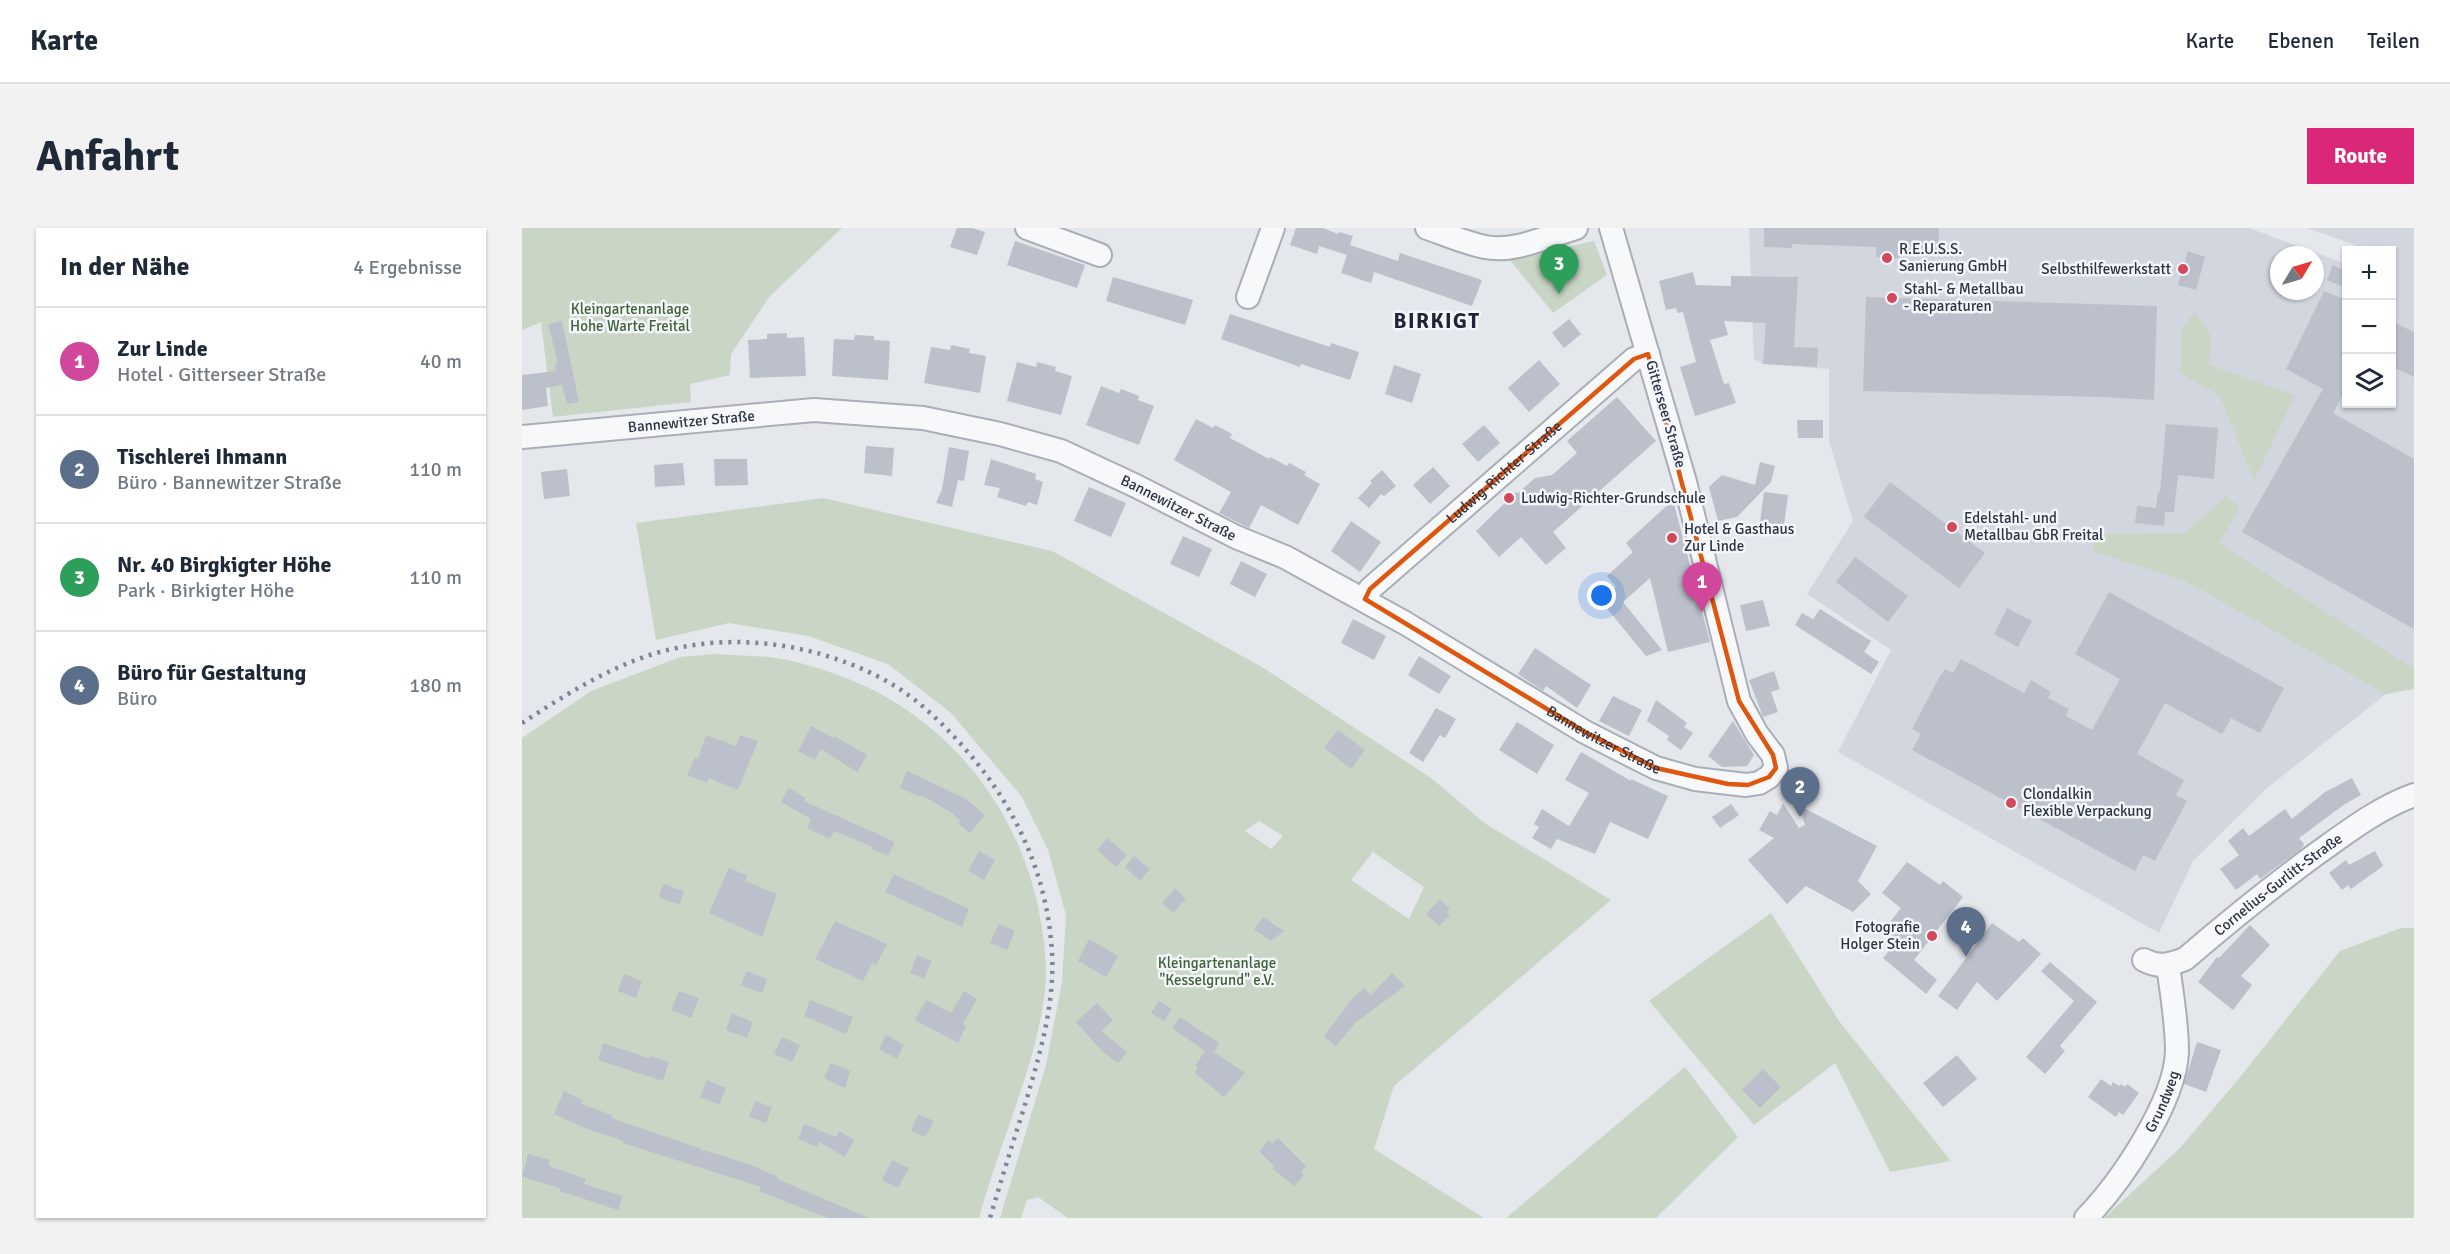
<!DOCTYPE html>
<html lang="de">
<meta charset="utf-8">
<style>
:root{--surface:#fff;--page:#f2f2f3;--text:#1f2937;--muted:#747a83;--line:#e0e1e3;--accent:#db2777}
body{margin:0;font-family:Signika,sans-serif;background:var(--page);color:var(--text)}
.controls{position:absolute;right:18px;top:18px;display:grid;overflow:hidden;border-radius:0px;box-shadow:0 2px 4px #0004}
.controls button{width:54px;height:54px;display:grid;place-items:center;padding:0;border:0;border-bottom:2px solid var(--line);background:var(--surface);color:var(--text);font:30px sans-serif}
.compass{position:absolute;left:1748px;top:18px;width:54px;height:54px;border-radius:50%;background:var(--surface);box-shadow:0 2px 4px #0004;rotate:52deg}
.you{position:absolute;left:1080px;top:368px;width:21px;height:21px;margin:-15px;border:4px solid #fff;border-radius:50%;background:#1a73e8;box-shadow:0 0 0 9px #1a73e833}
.badge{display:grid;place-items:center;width:39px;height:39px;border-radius:50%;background:var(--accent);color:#fff;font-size:20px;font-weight:700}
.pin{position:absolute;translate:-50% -50px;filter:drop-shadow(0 2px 3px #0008)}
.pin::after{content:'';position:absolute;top:32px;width:21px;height:18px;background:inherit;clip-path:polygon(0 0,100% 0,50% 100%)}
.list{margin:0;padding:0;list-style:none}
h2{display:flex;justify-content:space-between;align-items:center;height:78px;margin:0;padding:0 24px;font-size:26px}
h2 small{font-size:20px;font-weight:400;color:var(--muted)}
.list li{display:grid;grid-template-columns:39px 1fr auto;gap:18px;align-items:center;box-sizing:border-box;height:108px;padding:0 24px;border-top:2px solid var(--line)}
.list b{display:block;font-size:22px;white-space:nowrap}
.list p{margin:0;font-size:20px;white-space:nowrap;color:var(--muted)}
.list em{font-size:20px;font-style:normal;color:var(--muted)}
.icon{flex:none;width:33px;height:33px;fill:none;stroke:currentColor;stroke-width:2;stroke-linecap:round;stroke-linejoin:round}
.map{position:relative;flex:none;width:1892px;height:990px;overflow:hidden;border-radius:0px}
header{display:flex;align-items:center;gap:36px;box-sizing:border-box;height:84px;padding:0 30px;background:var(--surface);border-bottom:2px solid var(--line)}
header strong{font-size:28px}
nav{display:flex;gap:33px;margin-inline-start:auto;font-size:21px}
.intro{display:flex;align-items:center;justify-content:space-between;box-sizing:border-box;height:144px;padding:0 36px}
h1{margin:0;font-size:42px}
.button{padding:15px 27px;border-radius:0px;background:var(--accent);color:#fff;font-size:21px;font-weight:700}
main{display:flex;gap:36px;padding:0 36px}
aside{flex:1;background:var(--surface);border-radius:0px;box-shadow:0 2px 4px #0004}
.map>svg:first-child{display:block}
</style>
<header>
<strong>Karte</strong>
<nav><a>Karte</a><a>Ebenen</a><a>Teilen</a></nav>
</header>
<div class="intro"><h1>Anfahrt</h1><a class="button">Route</a></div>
<main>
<aside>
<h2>In der Nähe<small>4 Ergebnisse</small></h2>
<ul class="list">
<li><span class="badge" style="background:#d1479c">1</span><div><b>Zur Linde</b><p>Hotel · Gitterseer Straße</p></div><em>40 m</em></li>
<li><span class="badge" style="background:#5c6f8a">2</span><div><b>Tischlerei Ihmann</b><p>Büro · Bannewitzer Straße</p></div><em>110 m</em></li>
<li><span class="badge" style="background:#2e9e5b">3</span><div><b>Nr. 40 Birgkigter Höhe</b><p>Park · Birkigter Höhe</p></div><em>110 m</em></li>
<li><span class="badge" style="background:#5c6f8a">4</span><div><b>Büro für Gestaltung</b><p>Büro</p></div><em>180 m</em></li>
</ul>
</aside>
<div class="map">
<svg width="1892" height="990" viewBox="0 0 1892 990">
<rect width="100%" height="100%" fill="#e4e7ec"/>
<path fill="#d2d6de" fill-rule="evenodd" d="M 1227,0 L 1727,0 L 1824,36 L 1824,176 L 1870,176 L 1870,22 L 1833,22 L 1833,17 L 1785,0 L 1892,0 L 1892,437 L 1887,439 L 1864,466 L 1745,560 L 1671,633 L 1637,705 L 1316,524 L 1369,422 L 1285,366 L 1331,293 L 1307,213 L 1307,141 L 1241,136 L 1232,131 ZM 1757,27 L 1793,27 L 1793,63 L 1757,63 Z"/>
<g fill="#c9d6c5" fill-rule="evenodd">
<polygon points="0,0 320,0 248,68 209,126 208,147 168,156 169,174 31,189 19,94 0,102"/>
<polygon points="1072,13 1085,47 1031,85 988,32"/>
<polygon points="1673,84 1689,108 1687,137 1773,167 1732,253 1698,168 1658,145 1660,100"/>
<polygon points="1704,268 1718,279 1697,315 1887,438 1892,437 1892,461 1864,466 1665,354 1571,323 1575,306 1663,305"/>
<path d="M 301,270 L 530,323 L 740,439 L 909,550 L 964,596 L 1089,672 L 872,858 L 852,921 L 962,990 L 546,990 L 516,969 L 505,972 L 499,990 L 478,990 L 524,837 L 540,754 L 544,687 L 526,622 L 500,569 L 429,485 L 366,436 L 286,408 L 207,395 L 134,412 L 114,295 ZM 737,593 L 761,608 L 749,621 L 723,603 ZM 851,624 L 902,659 L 887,691 L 829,652 Z"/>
<path d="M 193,426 C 217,428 246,427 270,433 C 292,438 327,450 347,460 C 441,506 505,597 520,700 C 524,726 526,751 521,777 C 509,850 476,919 457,990 L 0,990 L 0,510 L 69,463 L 158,429 Z"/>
<polygon points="1249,685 1317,793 1429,933 1368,944 1313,835 1232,897 1127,773"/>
<polygon points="1879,700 1892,700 1892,990 1582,990 1659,919 1719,848 1818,723"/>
<polygon points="1163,839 1216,909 1134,990 984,990"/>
</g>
<g fill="#bbc0ca">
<polygon points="435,0 450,0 463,4 455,27 428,19"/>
<polygon points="774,0 801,0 816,6 817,4 831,8 828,17 876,33 878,25 960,52 950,78 852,44 849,55 819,45 825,27 797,18 795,26 768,17"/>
<polygon points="1242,0 1417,0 1416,24 1378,22 1378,30 1365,30 1354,29 1354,19 1270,16 1270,20 1242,19"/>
<polygon points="493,13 563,37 555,60 485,37"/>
<polygon points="1666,23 1683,29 1674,62 1656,57"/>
<polygon points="1811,37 1824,43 1819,58 1805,52"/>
<polygon points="1171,44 1174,57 1209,58 1209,48 1276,49 1272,119 1296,120 1295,139 1241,136 1244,95 1202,93 1206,107 1188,112 1202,156 1207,155 1214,175 1173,188 1158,139 1174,134 1161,84 1156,85 1154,80 1144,82 1137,53"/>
<polygon points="591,49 671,72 663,97 584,73"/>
<polygon points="1802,63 1824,72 1824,161 1811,185 1892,231 1892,401 1720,304 1801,161 1764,141"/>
<polygon points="1344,69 1635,78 1632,172 1584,169 1341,163"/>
<polygon points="708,86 808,119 809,115 837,124 828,152 779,136 778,139 699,111"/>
<polygon points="1047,91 1059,106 1042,120 1030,105"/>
<polygon points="40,93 57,174 45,176 40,157 24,160 26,178 0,182 0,147 34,143 33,136 36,135 26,96"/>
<polygon points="1869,93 1892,104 1892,149 1869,138"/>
<polygon points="265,105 265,110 282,109 284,148 228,150 226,112 245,111 245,106"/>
<polygon points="333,107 352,108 352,112 368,113 366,152 310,148 312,111 332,112"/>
<polygon points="429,117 448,121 447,125 464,128 458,165 402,155 409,119 428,122"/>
<polygon points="1017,132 1038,156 1007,184 986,160"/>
<polygon points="495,134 514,139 515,134 534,139 533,143 550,148 539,187 485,173"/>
<polygon points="872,137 899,146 890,175 863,166"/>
<polygon points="579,158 597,165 599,161 617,168 616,172 632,178 617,217 564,197"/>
<polygon points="1095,169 1134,213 1031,304 1044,320 1024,337 999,309 977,329 954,303 994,264 996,265 1013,250 1030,247 1055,225 1045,213"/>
<polygon points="674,191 691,200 693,197 710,206 708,210 747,231 748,229 765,238 767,235 784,244 782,247 798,256 776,297 739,277 727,300 697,285 709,264 652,232"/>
<polygon points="1275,192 1301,192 1301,210 1276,210"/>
<polygon points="1644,196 1696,200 1692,251 1656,247 1652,284 1643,284 1642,298 1613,295 1615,278 1634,280 1636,264 1638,265"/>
<polygon points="962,197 978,215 956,234 940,216"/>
<polygon points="344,218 372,220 370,248 342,245"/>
<polygon points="427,219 447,223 442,253 436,252 430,279 414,275 420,261"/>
<polygon points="192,231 225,231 226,257 193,258"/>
<polygon points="469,231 514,246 513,251 521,254 515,277 506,274 504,278 475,269 478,260 462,257"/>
<polygon points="1238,234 1253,238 1249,254 1215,289 1196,293 1187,259 1200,247 1233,257"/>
<polygon points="161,235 163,257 133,259 132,237"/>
<polygon points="911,239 928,258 908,276 891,257"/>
<polygon points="45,241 48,268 22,271 19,244"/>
<polygon points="860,242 874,258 862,268 859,266 847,280 836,270 850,255 848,253"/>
<polygon points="1368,254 1463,325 1437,360 1342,289"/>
<polygon points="567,259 604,275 589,309 552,293"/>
<polygon points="1242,264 1266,267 1262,297 1238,294"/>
<polygon points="1151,272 1188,414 1146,424 1128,350 1101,374 1140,422 1124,428 1078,372 1094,359 1085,348 1111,324 1104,315"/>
<polygon points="829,293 859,314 838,344 809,323"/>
<polygon points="661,308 690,321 677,349 648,336"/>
<polygon points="1333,329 1386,368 1366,394 1314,354"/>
<polygon points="719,333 745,346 733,369 708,356"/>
<polygon points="1587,364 1762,460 1738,505 1709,490 1700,506 1643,475 1615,526 1662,552 1654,567 1665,573 1633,633 1621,627 1613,643 1390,522 1399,506 1390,501 1417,450 1423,441 1431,445 1439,431 1502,465 1509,452 1529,464 1526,470 1547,481 1544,488 1570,502 1598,451 1553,426"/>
<polygon points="1241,372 1248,398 1224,403 1218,377"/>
<polygon points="1485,380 1510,393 1496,419 1472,406"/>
<polygon points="1298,381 1349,413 1342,424 1357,434 1349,446 1273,397 1280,385 1291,391"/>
<polygon points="831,391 864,408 852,432 819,415"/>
<polygon points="1013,420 1069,457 1055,480 1024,458 1021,463 996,446"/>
<polygon points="897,428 929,448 917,466 886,447"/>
<polygon points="1252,443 1258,461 1249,464 1256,484 1241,489 1227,452"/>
<polygon points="1091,468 1120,482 1107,508 1077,493"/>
<polygon points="1134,472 1165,495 1162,499 1171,505 1159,522 1145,512 1147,508 1125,493"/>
<polygon points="914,480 934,491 923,510 918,507 901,534 887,525"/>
<polygon points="1211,493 1232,527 1225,538 1200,539 1186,528"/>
<polygon points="995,494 1032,517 1015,546 977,522"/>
<polygon points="289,498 311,510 312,508 345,527 335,544 299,521 293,532 276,523"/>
<polygon points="816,502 843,522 829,541 802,520"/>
<polygon points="184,507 214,518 218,507 236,513 216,562 187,550 185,555 165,547 173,530 176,531"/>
<polygon points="1059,524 1109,553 1109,551 1146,568 1126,611 1088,594 1073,626 1035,611 1029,621 1010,610 1017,599 1012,596 1020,581 1047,598 1067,565 1043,552"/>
<polygon points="385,543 444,571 463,587 448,605 436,596 439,593 427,583 399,567 398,569 378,560"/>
<polygon points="1830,550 1839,567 1823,576 1777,610 1782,616 1779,621 1738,651 1735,646 1714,662 1698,641 1717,627 1706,613 1721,600 1727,608 1763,581 1770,591 1803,564"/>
<polygon points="267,560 284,570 282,573 373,614 366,628 350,621 351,619 312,603 308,611 285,600 289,591 259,574"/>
<polygon points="1261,575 1277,600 1283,597 1276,577 1355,618 1336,653 1349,666 1331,684 1284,658 1265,676 1226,632 1252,610 1237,602 1248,583 1255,587"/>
<polygon points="1209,576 1217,587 1198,600 1190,589"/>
<polygon points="585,610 605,627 594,639 575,622"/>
<polygon points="457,623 473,632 462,652 446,643"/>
<polygon points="1853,623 1861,638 1829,661 1826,657 1820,662 1807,645 1824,632 1827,637"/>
<polygon points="612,628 628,641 618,653 603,639"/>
<polygon points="1385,634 1418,657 1421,653 1441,669 1392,732 1415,752 1404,766 1361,730 1374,714 1361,703 1379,680 1360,665"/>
<polygon points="207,640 225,647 223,653 255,666 240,709 187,685"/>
<polygon points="372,646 447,681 440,699 363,664"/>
<polygon points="141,656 162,663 157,677 137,669"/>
<polygon points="653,660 664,671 651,685 640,675"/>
<polygon points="918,671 928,681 925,684 928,687 917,698 904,686"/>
<polygon points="741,689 762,703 749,713 732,701"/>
<polygon points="313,693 365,716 354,737 350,735 341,753 293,731"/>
<polygon points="1470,695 1497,714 1501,710 1519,726 1475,773 1455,754 1435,782 1416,768"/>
<polygon points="477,696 493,703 485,722 468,715"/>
<polygon points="1728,697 1748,717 1719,748 1730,757 1711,782 1676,754 1695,729 1697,730"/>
<polygon points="567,711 596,728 584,749 556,733"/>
<polygon points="395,727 410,733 402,751 388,745"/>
<polygon points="1528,734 1575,774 1538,818 1543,823 1523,846 1504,829 1552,773 1519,743"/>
<polygon points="225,743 245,751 240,765 219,757"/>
<polygon points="870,745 883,758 833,795 814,818 802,809 830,770 842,760 849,767"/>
<polygon points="102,746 120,753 114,770 96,763"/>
<polygon points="157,763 177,770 169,790 149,782"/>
<polygon points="442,763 455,771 441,796 444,798 436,815 393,792 404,772 429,785"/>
<polygon points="288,772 331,789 324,806 282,788"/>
<polygon points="637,773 650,781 642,793 629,785"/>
<polygon points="575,775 591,792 579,803 605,824 596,835 581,824 554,794"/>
<polygon points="210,785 231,794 225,810 204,802"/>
<polygon points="658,789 697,815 692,824 723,845 702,869 673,845 676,840 673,838 683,823 650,800"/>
<polygon points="364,807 382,817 375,831 357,821"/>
<polygon points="260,809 278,817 270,834 252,826"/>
<polygon points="1675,814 1699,822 1684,864 1662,856"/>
<polygon points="81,815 127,830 128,828 147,834 141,853 76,832"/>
<polygon points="1435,827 1455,851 1421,879 1401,855"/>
<polygon points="309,835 328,843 323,860 302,850"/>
<polygon points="1241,841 1259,859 1238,880 1220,862"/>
<polygon points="1579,851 1589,858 1591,854 1597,858 1599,856 1603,859 1605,856 1617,865 1601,887 1597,884 1594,889 1566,869"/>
<polygon points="185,852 204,860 197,877 178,869"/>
<polygon points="42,863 61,872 59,876 90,887 89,890 180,921 178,924 182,922 229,937 256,949 255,951 347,990 306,990 237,963 239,959 101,915 101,913 63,900 32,886"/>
<polygon points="233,873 250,879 244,895 227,889"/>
<polygon points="396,886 412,893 403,909 389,903"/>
<polygon points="282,896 314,909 317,903 332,912 323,929 297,914 295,919 276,911"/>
<polygon points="756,910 784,938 779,943 782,947 772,958 750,940 752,938 737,923 747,912 750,916"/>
<polygon points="6,926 28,932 27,938 64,951 62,956 101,968 96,982 38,963 38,960 0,949"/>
<polygon points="370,932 387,940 376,960 360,952"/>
</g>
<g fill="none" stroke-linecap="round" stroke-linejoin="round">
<defs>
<g id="street">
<polyline points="505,0 578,27"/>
<path d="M 905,0 C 923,6 943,15 963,19 C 992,25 1026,8 1054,0"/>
<polyline points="726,69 751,0"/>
<path id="s1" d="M 0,209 L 292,182 L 401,190 L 478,206 L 539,223 L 614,258 L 714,309 L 763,329 L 883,395 L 1063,504 L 1134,540 L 1173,551 L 1224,557 L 1237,555 L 1247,549 L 1254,540 L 1251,527 L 1235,506 L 1217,473 L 1163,254 L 1089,0"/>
<path id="s2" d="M 843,371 L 848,361 L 1112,131 L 1126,126"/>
<path id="s3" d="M 1622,732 C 1637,740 1647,737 1663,731 C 1705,695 1748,660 1793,627 C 1824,605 1856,580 1892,567"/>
<path id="s4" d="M 1564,990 C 1599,954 1653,874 1655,824 C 1655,795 1650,766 1646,738"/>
</g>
</defs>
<use href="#street" stroke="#a9aeb7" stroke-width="26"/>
<use href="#street" stroke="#f7f8fa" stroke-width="22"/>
<path stroke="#7d8696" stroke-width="4.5" stroke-dasharray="3 6" stroke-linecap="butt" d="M 0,495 C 51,462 105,427 166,418 C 235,406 314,422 373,458 C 397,473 418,493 437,514 C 491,573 525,643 530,724 C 533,778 517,829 502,880 C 490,917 479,953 468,990"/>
</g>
<path fill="none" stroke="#df570f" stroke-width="4.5" stroke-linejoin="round" d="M 1126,126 L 1217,473 L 1251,527 L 1254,540 L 1247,549 L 1226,557 L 1206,556 L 1134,540 L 1063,504 L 843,371 L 848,361 L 1112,131 Z"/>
<g fill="#d1495b" stroke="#f4f6f9" stroke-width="2">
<circle cx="1365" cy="30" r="6"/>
<circle cx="1661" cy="41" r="6"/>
<circle cx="1370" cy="70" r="6"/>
<circle cx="987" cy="270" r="6"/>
<circle cx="1430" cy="299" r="6"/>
<circle cx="1150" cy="310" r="6"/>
<circle cx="1489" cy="575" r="6"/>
<circle cx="1410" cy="708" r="6"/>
</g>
<g text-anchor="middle" stroke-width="5" stroke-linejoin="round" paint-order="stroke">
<g font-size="15" fill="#2b3445" stroke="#f4f6f9" text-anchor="start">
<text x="1377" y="26">R.E.U.S.S.<tspan x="1377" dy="17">Sanierung GmbH</tspan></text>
<text x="1649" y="46" text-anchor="end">Selbsthilfewerkstatt</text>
<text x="1382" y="66">Stahl- &amp; Metallbau<tspan x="1382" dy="17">- Reparaturen</tspan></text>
<text x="999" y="275">Ludwig-Richter-Grundschule</text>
<text x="1442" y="295">Edelstahl- und<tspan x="1442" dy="17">Metallbau GbR Freital</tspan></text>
<text x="1162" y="306">Hotel &amp; Gasthaus<tspan x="1162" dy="17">Zur Linde</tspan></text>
<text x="1501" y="571">Clondalkin<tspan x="1501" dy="17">Flexible Verpackung</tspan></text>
<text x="1398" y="704" text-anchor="end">Fotografie<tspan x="1398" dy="17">Holger Stein</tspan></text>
</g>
<g font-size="15" fill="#3f6138" stroke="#f4f6f9">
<text x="108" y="86">Kleingartenanlage<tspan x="108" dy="17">Hohe Warte Freital</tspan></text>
<text x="695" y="740">Kleingartenanlage<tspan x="695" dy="17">"Kesselgrund" e.V.</tspan></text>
</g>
<g font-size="15" fill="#2b3445" stroke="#f4f6f9">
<text transform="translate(1144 186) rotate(74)" y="5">Gitterseer Straße</text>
<text dy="5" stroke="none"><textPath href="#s1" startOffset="170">Bannewitzer Straße</textPath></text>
<text dy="5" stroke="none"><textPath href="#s2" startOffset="189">Ludwig-Richter-Straße</textPath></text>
<text dy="5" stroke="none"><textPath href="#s1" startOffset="675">Bannewitzer Straße</textPath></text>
<text dy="5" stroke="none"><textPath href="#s1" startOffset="1160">Bannewitzer Straße</textPath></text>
<text dy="5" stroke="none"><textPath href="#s3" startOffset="162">Cornelius-Gurlitt-Straße</textPath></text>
<text dy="5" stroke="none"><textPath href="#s4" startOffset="140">Grundweg</textPath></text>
</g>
<g font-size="21" font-weight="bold" letter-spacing="1.5" fill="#1d2536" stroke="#f4f6f9">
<text x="915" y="100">BIRKIGT</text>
</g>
</g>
</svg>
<div class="controls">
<button>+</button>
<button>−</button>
<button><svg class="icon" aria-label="layers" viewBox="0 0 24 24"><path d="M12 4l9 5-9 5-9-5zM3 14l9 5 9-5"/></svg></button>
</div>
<svg class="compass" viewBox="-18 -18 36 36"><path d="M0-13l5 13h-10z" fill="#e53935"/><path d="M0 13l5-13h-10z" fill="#747a83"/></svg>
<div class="you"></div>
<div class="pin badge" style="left:1180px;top:384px;background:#d1479c">1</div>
<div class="pin badge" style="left:1278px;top:589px;background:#5c6f8a">2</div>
<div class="pin badge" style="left:1037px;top:66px;background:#2e9e5b">3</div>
<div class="pin badge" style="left:1444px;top:729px;background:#5c6f8a">4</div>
</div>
</main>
